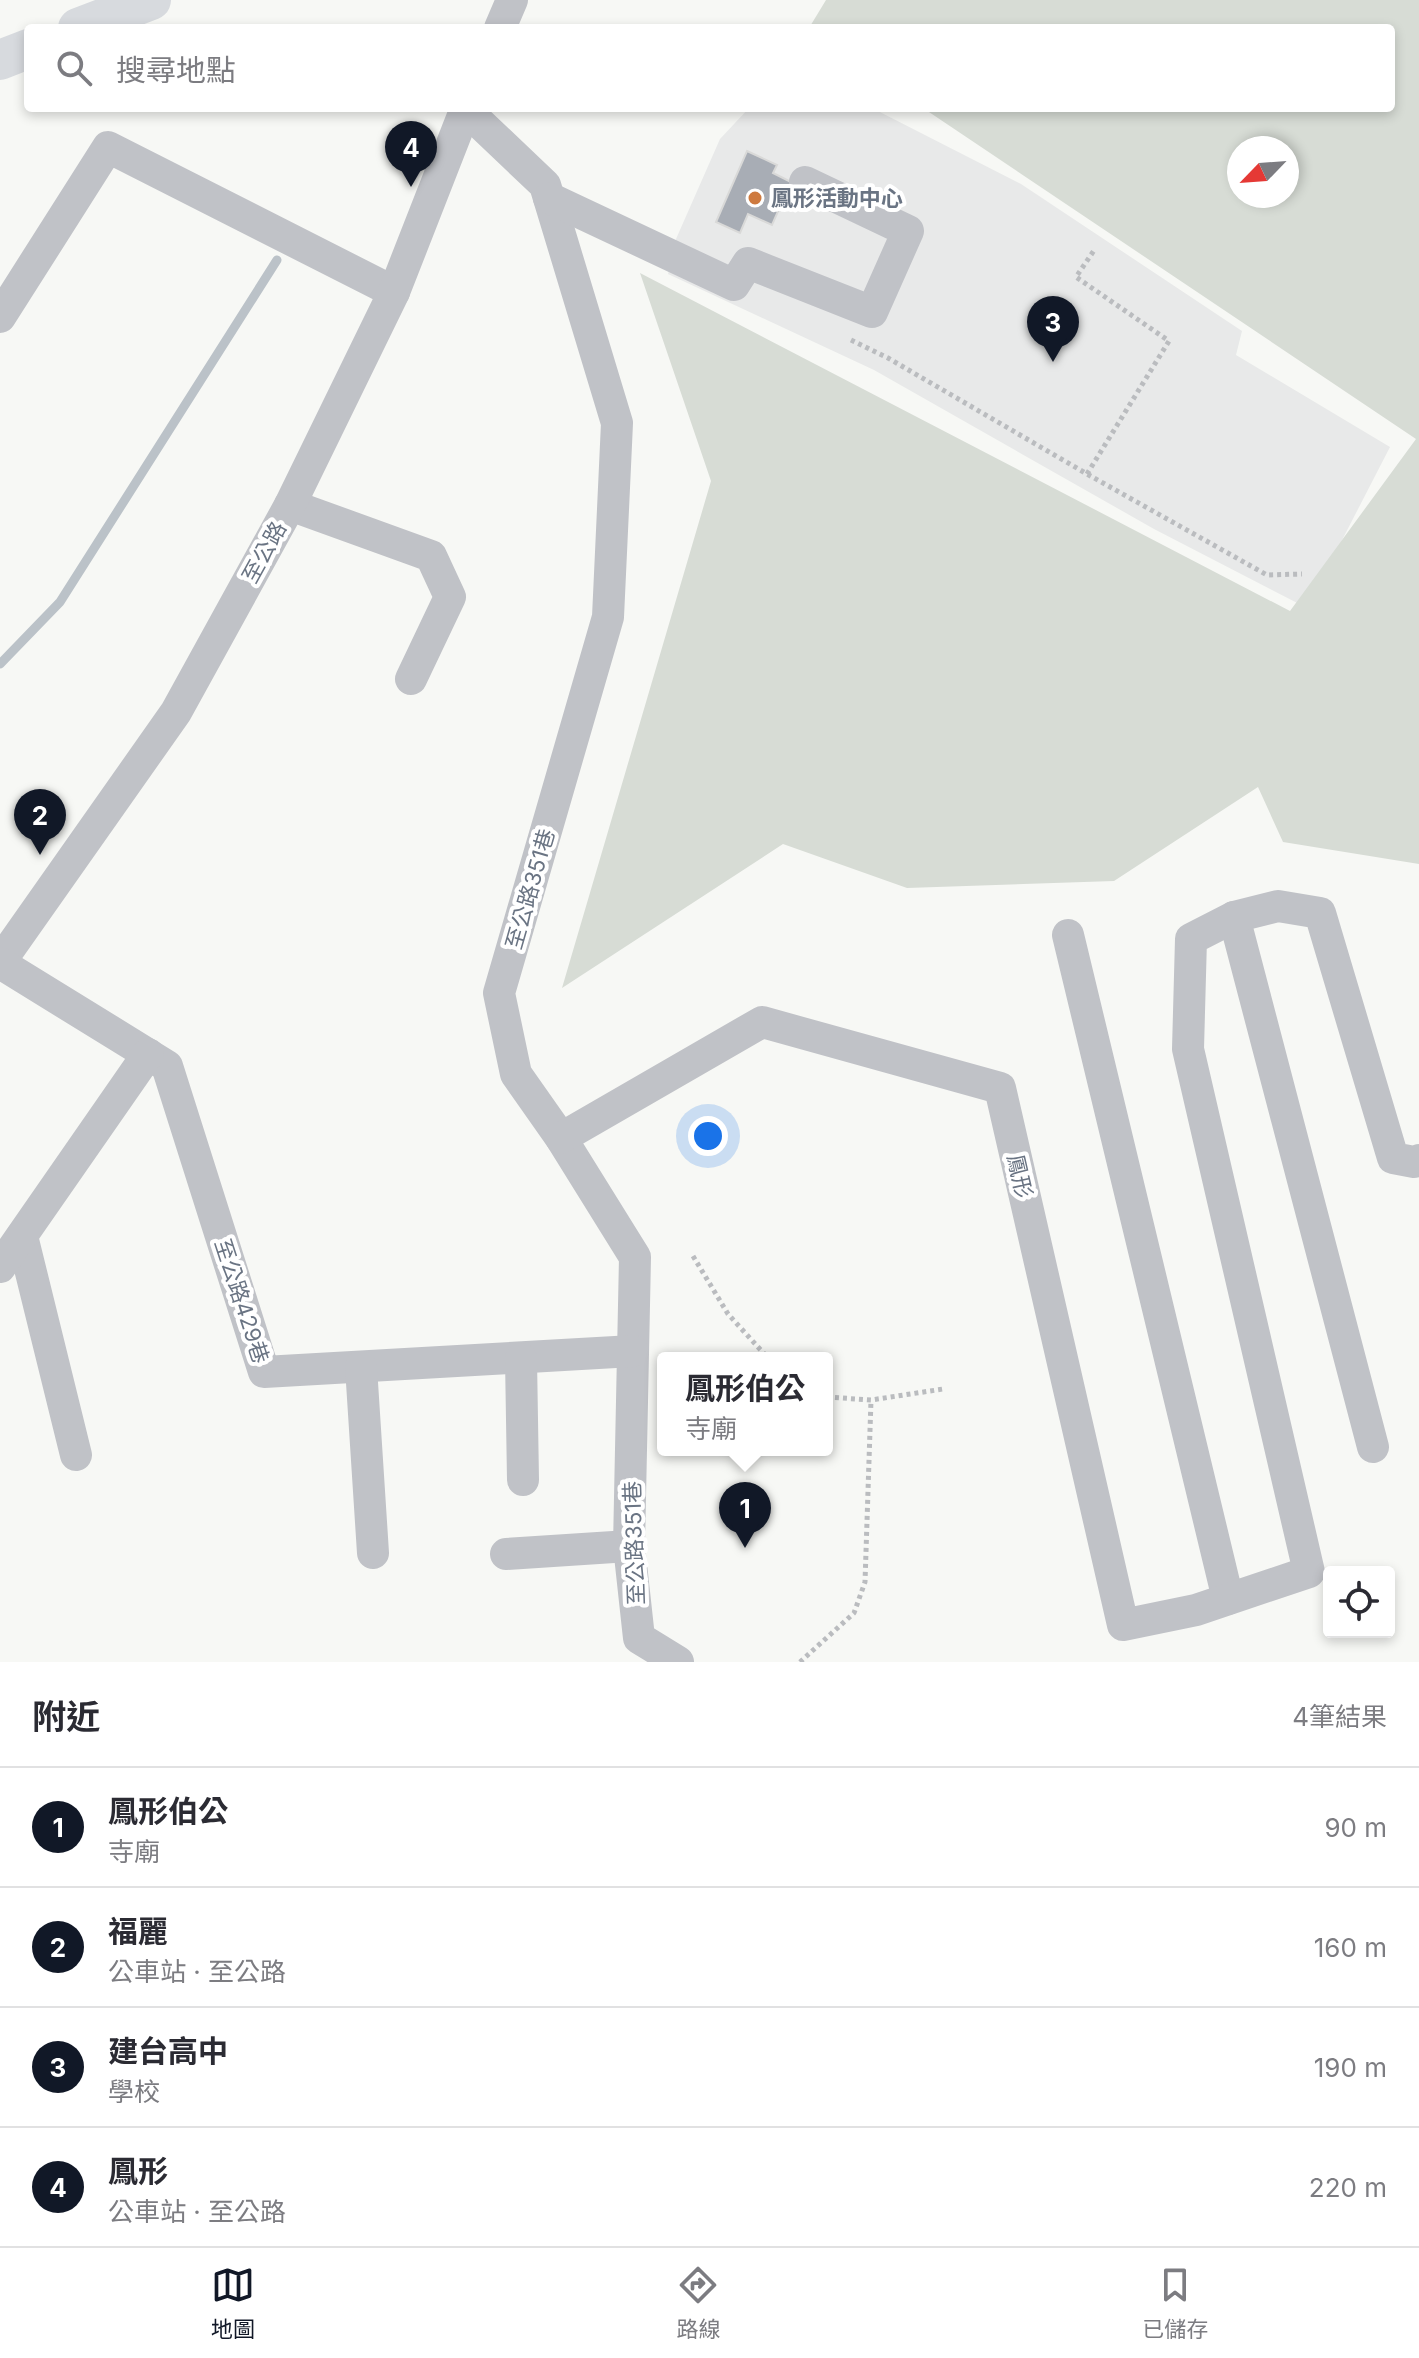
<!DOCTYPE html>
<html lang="zh-TW">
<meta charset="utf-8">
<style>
:root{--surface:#fff;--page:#f7f7f7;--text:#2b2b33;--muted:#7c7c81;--line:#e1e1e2;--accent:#111827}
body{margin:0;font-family:Inter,"Noto Sans TC",sans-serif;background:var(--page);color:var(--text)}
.controls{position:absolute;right:24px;bottom:24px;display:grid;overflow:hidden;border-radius:8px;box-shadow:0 4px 12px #0003}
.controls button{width:72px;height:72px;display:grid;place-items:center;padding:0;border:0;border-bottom:2px solid var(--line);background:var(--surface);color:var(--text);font:40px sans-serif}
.compass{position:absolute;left:1227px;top:136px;width:72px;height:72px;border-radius:50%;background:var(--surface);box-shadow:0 4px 12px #0003;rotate:245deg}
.you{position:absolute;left:708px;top:1136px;width:28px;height:28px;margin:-20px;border:6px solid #fff;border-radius:50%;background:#1a73e8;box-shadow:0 0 0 12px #1a73e833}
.badge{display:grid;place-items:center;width:52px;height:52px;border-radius:50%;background:var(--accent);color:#fff;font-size:26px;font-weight:700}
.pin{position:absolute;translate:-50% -66px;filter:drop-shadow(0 2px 4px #0008)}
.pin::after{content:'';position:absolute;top:42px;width:28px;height:24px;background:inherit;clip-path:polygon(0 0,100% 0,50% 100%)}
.popup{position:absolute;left:657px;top:1352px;width:176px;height:104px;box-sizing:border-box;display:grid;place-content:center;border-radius:8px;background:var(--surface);filter:drop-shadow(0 2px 6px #0005);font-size:26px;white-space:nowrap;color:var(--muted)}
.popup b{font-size:30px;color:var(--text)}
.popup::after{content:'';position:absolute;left:50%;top:100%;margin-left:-16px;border:16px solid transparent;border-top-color:var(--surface)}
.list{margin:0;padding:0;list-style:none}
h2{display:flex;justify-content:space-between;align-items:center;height:104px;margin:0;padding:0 32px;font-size:34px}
h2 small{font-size:26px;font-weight:400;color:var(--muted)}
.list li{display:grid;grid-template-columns:52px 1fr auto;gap:24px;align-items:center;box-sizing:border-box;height:120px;padding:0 32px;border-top:2px solid var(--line)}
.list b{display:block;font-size:30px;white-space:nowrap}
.list p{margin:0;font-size:26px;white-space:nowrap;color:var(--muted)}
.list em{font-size:26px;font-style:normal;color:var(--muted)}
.icon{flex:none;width:44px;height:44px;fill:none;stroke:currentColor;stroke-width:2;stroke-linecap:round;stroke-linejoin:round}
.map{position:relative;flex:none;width:1419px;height:1662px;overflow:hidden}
.search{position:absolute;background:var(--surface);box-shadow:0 4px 12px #0003;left:24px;right:24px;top:24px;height:88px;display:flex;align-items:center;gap:20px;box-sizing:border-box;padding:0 28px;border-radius:8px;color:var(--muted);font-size:30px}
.sheet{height:584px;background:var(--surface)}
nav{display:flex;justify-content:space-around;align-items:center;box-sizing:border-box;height:112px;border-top:2px solid var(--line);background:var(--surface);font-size:22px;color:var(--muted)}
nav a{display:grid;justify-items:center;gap:4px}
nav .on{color:var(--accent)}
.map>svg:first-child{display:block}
</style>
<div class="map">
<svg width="1419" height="1662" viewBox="0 0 1419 1662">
<rect width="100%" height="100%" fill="#f7f8f5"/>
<polygon fill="#e8e9e9" points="749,108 872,108 1021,184 1242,331 1236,355 1390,447 1307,608 1154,529 874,370 668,274 676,239 720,139"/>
<path fill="#d7dcd5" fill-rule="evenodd" d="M 826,0 L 1419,0 L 1419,864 L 1283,842 L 1258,787 L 1114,881 L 907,888 L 783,844 L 562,988 L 711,481 L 640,273 L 1290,611 L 1416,439 L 923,108 L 1391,108 L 1391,28 L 809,28 ZM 1239,148 L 1287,148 L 1287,196 L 1239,196 Z"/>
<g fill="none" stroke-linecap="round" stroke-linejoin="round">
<polyline stroke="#bbc2c8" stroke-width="9" points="0,664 60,602 277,260"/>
</g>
<polygon fill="#a8adb5" stroke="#d9d9d8" stroke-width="2" points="747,151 777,165 773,173 791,182 772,225 748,214 740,233 716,222"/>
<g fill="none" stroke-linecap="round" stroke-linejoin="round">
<g stroke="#babcbf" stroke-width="5" stroke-dasharray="4 4" stroke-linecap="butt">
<polyline points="851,340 888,358 1087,474 1267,575 1302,574"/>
<polyline points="1087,474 1169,341 1076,277 1095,249"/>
<polyline points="693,1256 728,1314 768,1358"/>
<polyline points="827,1397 871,1400 943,1389"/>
<polyline points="800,1662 854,1613 865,1582 871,1400"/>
</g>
<g stroke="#c0c2c7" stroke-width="32">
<polyline points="500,28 512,0"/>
<polyline points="465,109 545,185 617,423 608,617 499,993 516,1074 561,1138 635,1257 629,1546 639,1638 678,1662"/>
<polyline points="549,198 734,285 748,263 872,312 908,231 805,182"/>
<polyline points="0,317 108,147 394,292"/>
<polyline points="290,505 431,556 450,597 411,679"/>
<polyline points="1234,917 1373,1447"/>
<polyline points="1068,935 1228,1599"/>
<polyline points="0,962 176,712 290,505 394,292 466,108"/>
<polyline points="0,963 167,1066 264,1372 633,1351"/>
<polyline points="561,1138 762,1022 1000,1088 1123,1625 1196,1610 1309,1572 1188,1049 1191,939 1234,917 1278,906 1320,913 1393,1158 1414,1162 1419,1160"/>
<polyline points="22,1236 76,1455"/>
<polyline points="0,1267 148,1054"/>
<polyline points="521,1359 523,1480"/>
<polyline points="361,1367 373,1553"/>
<polyline points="506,1554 629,1546"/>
</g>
<g stroke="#d7dade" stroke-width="40">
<polyline points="78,28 151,0"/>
<polyline points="0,60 28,49"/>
</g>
</g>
<circle fill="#ce7a3f" stroke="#fff" stroke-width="3" cx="755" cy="198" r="8"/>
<g text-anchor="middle" stroke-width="8" stroke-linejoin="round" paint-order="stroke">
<g font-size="22" font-weight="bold" fill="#6a7483" stroke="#fff" text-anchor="start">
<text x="771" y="206">鳳形活動中心</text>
</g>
<g font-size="22" fill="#6a7483" stroke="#fff">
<text transform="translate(264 552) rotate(-61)" y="8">至公路</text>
<text transform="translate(530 889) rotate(-74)" y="8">至公路351巷</text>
<text transform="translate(1020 1176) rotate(77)" y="8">鳳形</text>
<text transform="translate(242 1301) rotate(72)" y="8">至公路429巷</text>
<text transform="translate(634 1543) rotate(-92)" y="8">至公路351巷</text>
</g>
</g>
</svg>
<div class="controls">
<button><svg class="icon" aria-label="locate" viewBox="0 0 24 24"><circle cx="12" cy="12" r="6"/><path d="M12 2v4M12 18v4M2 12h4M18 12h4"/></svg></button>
</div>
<svg class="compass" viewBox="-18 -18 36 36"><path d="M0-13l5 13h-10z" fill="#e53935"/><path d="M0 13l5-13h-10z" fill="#7c7c81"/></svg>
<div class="you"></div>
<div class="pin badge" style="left:745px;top:1548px">1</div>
<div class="popup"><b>鳳形伯公</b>寺廟</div>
<div class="pin badge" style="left:40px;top:855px">2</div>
<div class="pin badge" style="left:1053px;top:362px">3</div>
<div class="pin badge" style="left:411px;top:187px">4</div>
<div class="search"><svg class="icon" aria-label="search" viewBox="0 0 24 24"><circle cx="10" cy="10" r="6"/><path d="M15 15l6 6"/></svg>搜尋地點</div>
</div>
<section class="sheet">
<h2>附近<small>4筆結果</small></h2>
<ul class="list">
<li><span class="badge">1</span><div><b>鳳形伯公</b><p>寺廟</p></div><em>90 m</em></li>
<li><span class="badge">2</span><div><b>福麗</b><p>公車站 · 至公路</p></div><em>160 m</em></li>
<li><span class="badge">3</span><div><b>建台高中</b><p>學校</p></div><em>190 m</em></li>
<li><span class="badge">4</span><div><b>鳳形</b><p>公車站 · 至公路</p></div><em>220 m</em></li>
</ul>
</section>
<nav>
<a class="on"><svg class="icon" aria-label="map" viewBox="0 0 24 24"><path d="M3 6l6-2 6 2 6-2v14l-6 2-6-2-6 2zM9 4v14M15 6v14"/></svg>地圖</a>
<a><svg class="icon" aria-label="directions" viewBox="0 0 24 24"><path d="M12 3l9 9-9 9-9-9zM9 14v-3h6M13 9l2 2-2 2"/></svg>路線</a>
<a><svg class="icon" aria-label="saved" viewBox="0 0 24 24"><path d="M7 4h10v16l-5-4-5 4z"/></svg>已儲存</a>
</nav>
